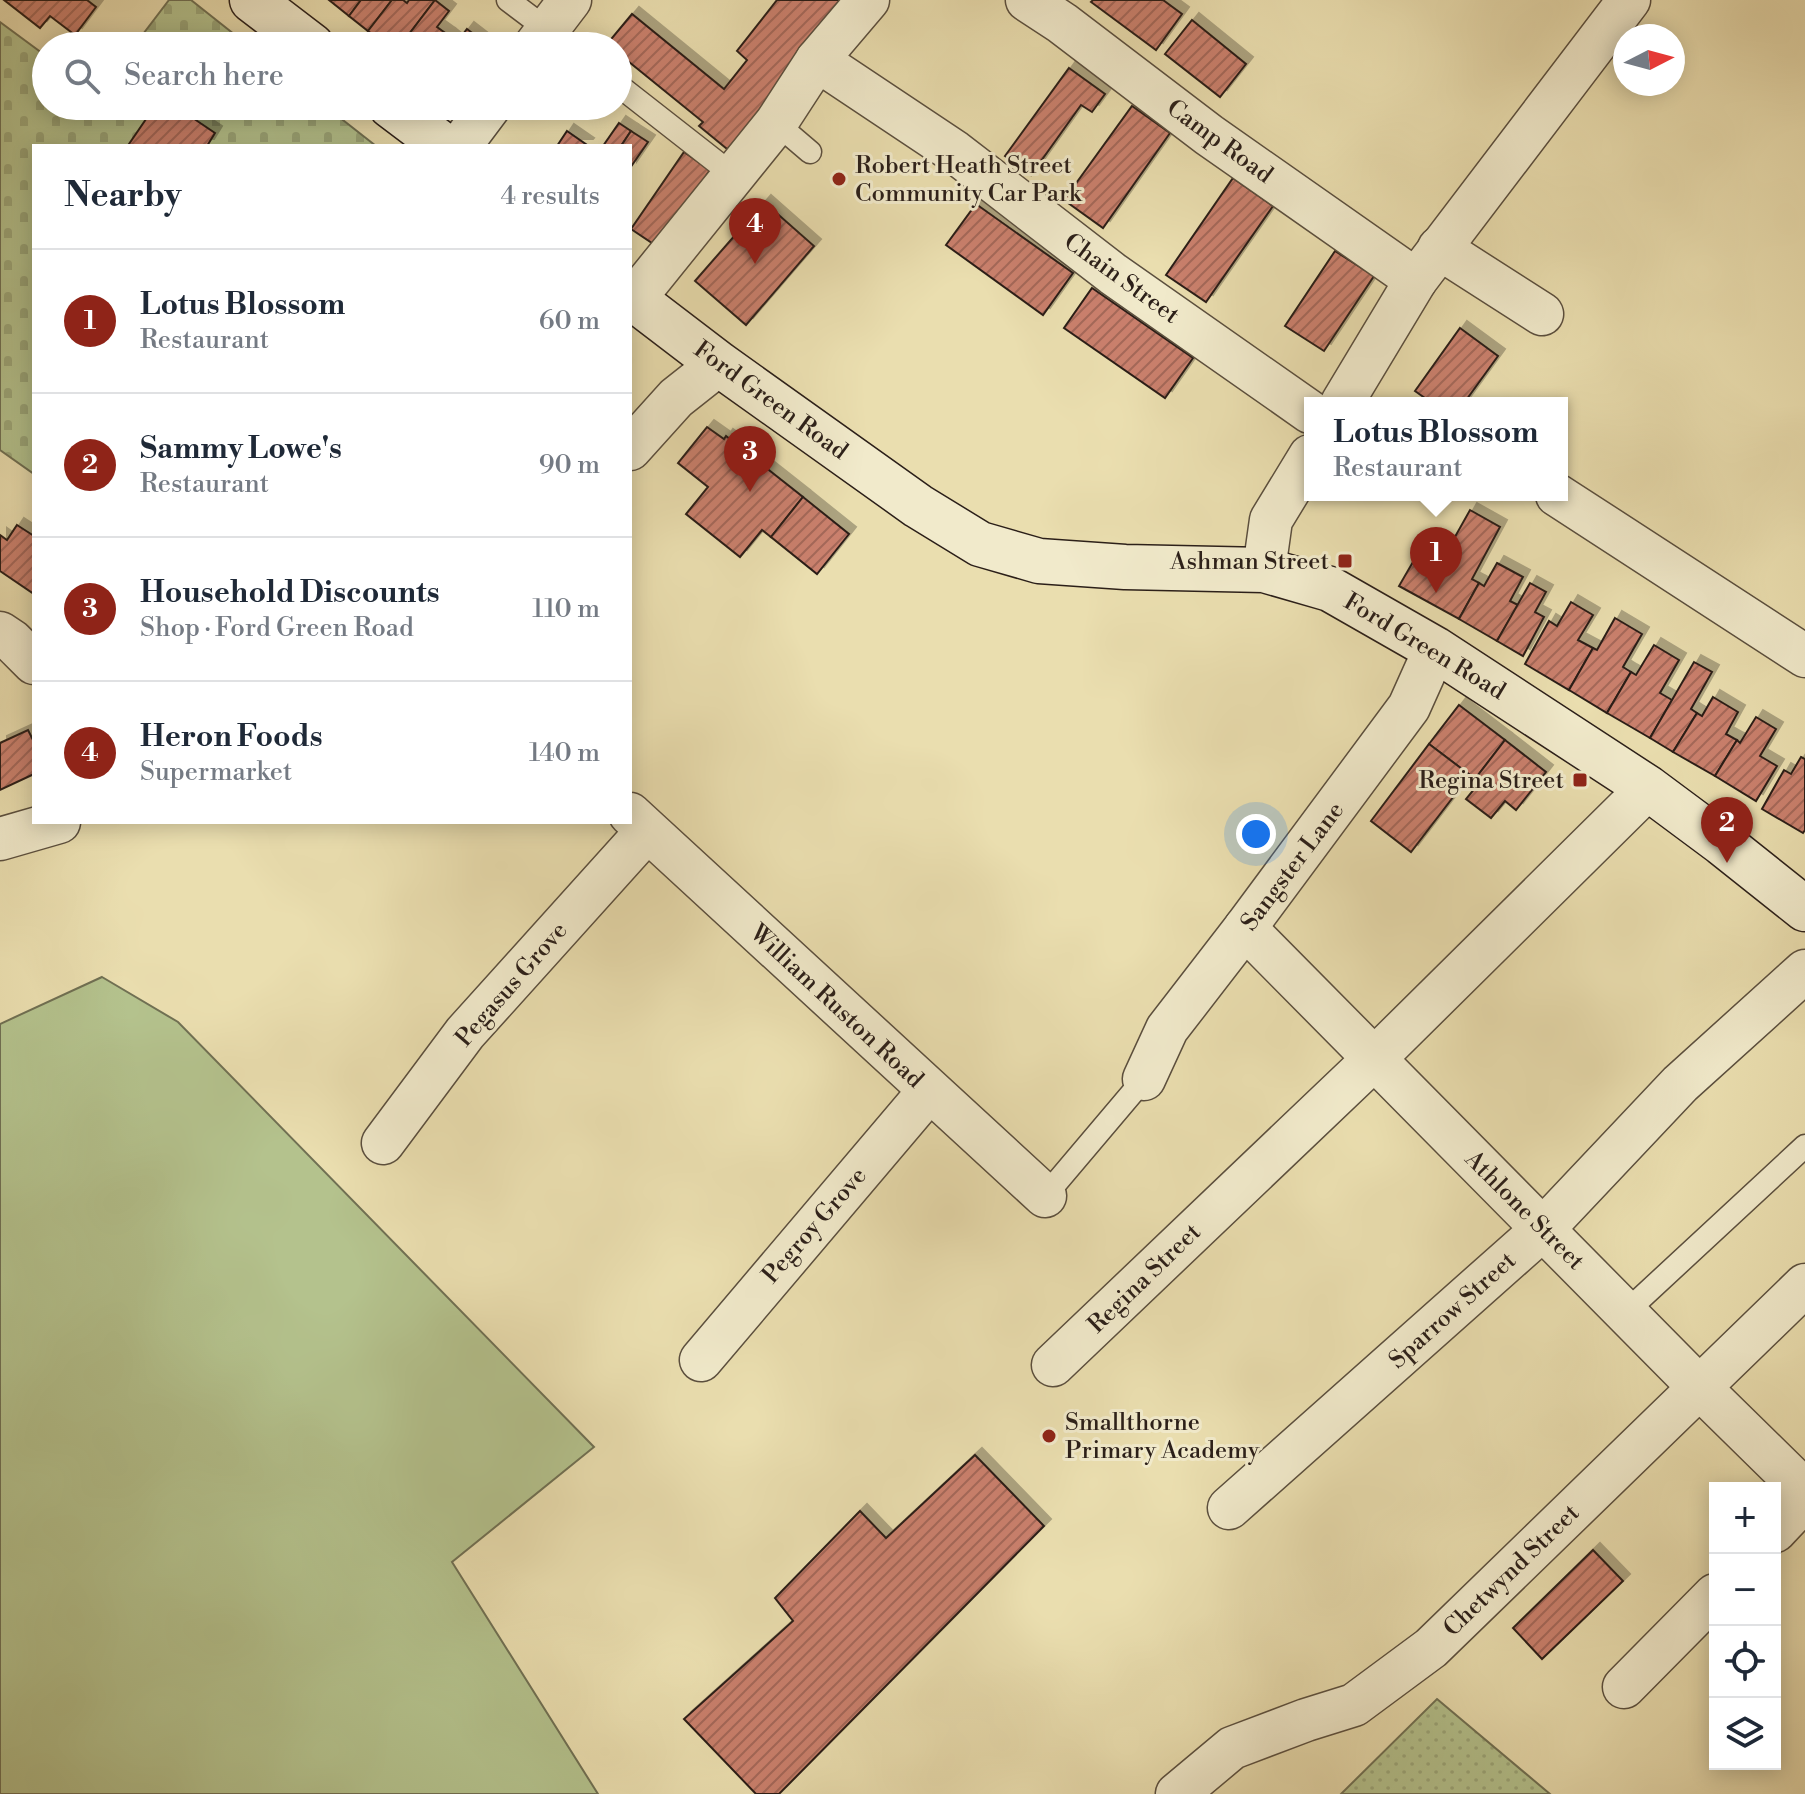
<!DOCTYPE html>
<meta charset="utf-8">
<style>
:root{--surface:#fff;--page:#f6f6f7;--text:#1f2937;--muted:#747a83;--line:#e0e1e3;--accent:#8f2418}
body{margin:0;font-family:"Libre Bodoni",serif;background:var(--page);color:var(--text)}
.controls{position:absolute;right:24px;bottom:24px;display:grid;overflow:hidden;border-radius:0px;box-shadow:0 4px 20px #0003}
.controls button{width:72px;height:72px;display:grid;place-items:center;padding:0;border:0;border-bottom:2px solid var(--line);background:var(--surface);color:var(--text);font:40px sans-serif}
.compass{position:absolute;left:1613px;top:24px;width:72px;height:72px;border-radius:50%;background:var(--surface);box-shadow:0 4px 20px #0003;rotate:84deg}
.you{position:absolute;left:1256px;top:834px;width:28px;height:28px;margin:-20px;border:6px solid #fff;border-radius:50%;background:#1a73e8;box-shadow:0 0 0 12px #1a73e833}
.badge{display:grid;place-items:center;width:52px;height:52px;border-radius:50%;background:var(--accent);color:#fff;font-size:26px;font-weight:700}
.pin{position:absolute;translate:-50% -66px;filter:drop-shadow(0 2px 4px #0008)}
.pin::after{content:'';position:absolute;top:42px;width:28px;height:24px;background:inherit;clip-path:polygon(0 0,100% 0,50% 100%)}
.popup{position:absolute;left:1304px;top:397px;width:264px;height:104px;box-sizing:border-box;display:grid;place-content:center;border-radius:0px;background:var(--surface);filter:drop-shadow(0 2px 6px #0005);font-size:26px;white-space:nowrap;color:var(--muted)}
.popup b{font-size:30px;color:var(--text)}
.popup::after{content:'';position:absolute;left:50%;top:100%;margin-left:-16px;border:16px solid transparent;border-top-color:var(--surface)}
.list{margin:0;padding:0;list-style:none}
h2{display:flex;justify-content:space-between;align-items:center;height:104px;margin:0;padding:0 32px;font-size:34px}
h2 small{font-size:26px;font-weight:400;color:var(--muted)}
.list li{display:grid;grid-template-columns:52px 1fr auto;gap:24px;align-items:center;box-sizing:border-box;height:144px;padding:0 32px;border-top:2px solid var(--line)}
.list b{display:block;font-size:30px;white-space:nowrap}
.list p{margin:0;font-size:26px;white-space:nowrap;color:var(--muted)}
.list em{font-size:26px;font-style:normal;color:var(--muted)}
.icon{flex:none;width:44px;height:44px;fill:none;stroke:currentColor;stroke-width:2;stroke-linecap:round;stroke-linejoin:round}
.map{position:relative;flex:none;width:1805px;height:1794px;overflow:hidden}
.search{position:absolute;background:var(--surface);box-shadow:0 4px 20px #0003;left:32px;top:32px;width:600px;height:88px;display:flex;align-items:center;gap:20px;box-sizing:border-box;padding:0 28px;border-radius:44px;color:var(--muted);font-size:30px}
.panel{position:absolute;background:var(--surface);box-shadow:0 4px 20px #0003;left:32px;top:144px;width:600px;height:680px;border-radius:0px}
.map>svg:first-child{display:block}
</style>
<div class="map">
<svg width="1805" height="1794" viewBox="0 0 1805 1794">
<defs>
<pattern id="cemetery-stones" width="16" height="16" patternUnits="userSpaceOnUse" patternTransform="scale(2)"><rect width="16" height="16" fill="#b4c28d"/><path d="M2 7V4a2 2 0 0 1 4 0v3zM10 15v-3a2 2 0 0 1 4 0v3z" fill="#9ba679"/></pattern>
<pattern id="garden-dots" width="8" height="8" patternUnits="userSpaceOnUse" patternTransform="scale(2)"><rect width="8" height="8" fill="#b4c28d"/><path d="M2 2h.1M6 6h.1" fill="none" stroke="#9ba679" stroke-width="1.8" stroke-linecap="round"/></pattern>
<pattern id="building-hatch" width="6" height="6" patternUnits="userSpaceOnUse" patternTransform="scale(2)"><rect width="6" height="6" fill="#ca806d"/><path d="M-1 1l2-2M0 6l6-6M5 7l2-2" fill="none" stroke="#a46859"/></pattern>
<filter id="shadow"><feDropShadow dx="7" dy="-7" stdDeviation="0" flood-color="#0004"/></filter>
</defs>
<rect width="100%" height="100%" fill="#eadeaf"/>
<filter id="stains"><feTurbulence type="fractalNoise" baseFrequency=".0025" numOctaves="4"/><feColorMatrix values="0 0 0 0 .2 0 0 0 0 .09 0 0 0 0 .02 0 0 0 .5 -.17"/></filter>
<radialGradient id="worn" r=".72"><stop offset=".6" stop-color="#630" stop-opacity="0"/><stop offset="1" stop-color="#630" stop-opacity=".3"/></radialGradient>
<g fill="url(#cemetery-stones)" stroke="#707053" stroke-width="2">
<polygon points="169,0 191,0 249,46 134,46"/>
<polygon points="0,22 46,56 46,106 325,106 376,146 34,146 34,474 0,450"/>
</g>
<polygon fill="#b4c28d" stroke="#707053" stroke-width="2" points="102,977 178,1022 594,1447 452,1562 598,1794 0,1794 0,1024"/>
<polygon fill="url(#garden-dots)" stroke="#707053" stroke-width="2" points="1437,1699 1550,1794 1341,1794"/>
<g fill="url(#building-hatch)" stroke="#2b1f19" stroke-width="2" filter="url(#shadow)">
<polygon points="4,0 87,0 96,7 75,35 50,16 40,28"/>
<polygon points="329,0 361,0 349,16"/>
<polygon points="361,0 392,0 368,31 349,16"/>
<polygon points="392,0 403,0 407,3 409,0 435,0 400,46 388,46 368,31"/>
<polygon points="435,0 449,11 437,27 448,35 439,46 400,46"/>
<polygon points="777,0 846,0 732,153 699,126 703,122 618,53 618,46 607,44 632,14 724,89 747,60 737,51"/>
<polygon points="1093,0 1163,0 1182,14 1156,50 1091,2"/>
<polygon points="1192,20 1246,64 1220,97 1165,54"/>
<polygon points="467,29 489,46 439,46 448,35 457,42"/>
<polygon points="1069,68 1105,94 1092,112 1081,105 1031,175 1005,156"/>
<polygon points="155,106 175,106 215,133 207,146 132,146 129,144"/>
<polygon points="1132,106 1170,133 1103,228 1064,200"/>
<polygon points="619,123 631,131 621,146 603,146"/>
<polygon points="567,131 587,145 586,146 557,146"/>
<polygon points="631,131 648,142 630,168 630,146 621,146"/>
<polygon points="684,152 710,170 658,247 631,229"/>
<polygon points="1233,178 1273,206 1206,302 1166,275"/>
<polygon points="764,202 814,246 746,325 695,281"/>
<polygon points="976,204 1073,273 1043,315 946,245"/>
<polygon points="1335,251 1374,276 1324,351 1285,326"/>
<polygon points="1092,288 1193,358 1165,398 1064,328"/>
<polygon points="1460,328 1498,356 1464,403 1432,403 1415,391"/>
<polygon points="707,427 724,439 726,436 803,497 771,537 762,530 740,557 686,514 708,487 678,463"/>
<polygon points="803,497 849,534 817,574 771,537"/>
<polygon points="1470,510 1500,527 1472,579 1479,583 1459,619 1399,586 1421,548 1442,560"/>
<polygon points="17,525 34,536 34,594 0,571 0,535 7,540"/>
<polygon points="1497,563 1523,577 1510,601 1518,605 1497,641 1459,619 1479,583 1484,586"/>
<polygon points="1530,583 1546,592 1535,612 1544,617 1523,656 1497,641"/>
<polygon points="1571,602 1593,615 1578,640 1593,648 1569,690 1525,664 1549,621 1557,626"/>
<polygon points="1615,618 1642,634 1623,667 1631,672 1607,713 1569,690 1593,648 1597,650"/>
<polygon points="1654,645 1679,660 1660,693 1672,700 1650,738 1607,713 1631,672 1636,675"/>
<polygon points="1694,662 1712,672 1691,709 1697,713 1673,752 1650,738"/>
<polygon points="1713,697 1738,712 1726,734 1737,740 1715,776 1673,752 1697,713 1702,716"/>
<polygon points="1459,705 1505,740 1475,779 1429,744"/>
<polygon points="1756,717 1776,729 1760,756 1777,766 1756,801 1715,776 1737,740 1740,743"/>
<polygon points="28,730 34,742 34,774 0,790 0,743"/>
<polygon points="1505,740 1546,772 1516,810 1505,801 1491,818 1466,799 1480,782 1475,779"/>
<polygon points="1429,744 1470,775 1411,852 1371,821"/>
<polygon points="1801,757 1805,759 1805,830 1803,833 1762,809 1784,770 1791,774"/>
<polygon points="975,1455 1044,1526 779,1794 756,1794 684,1719 793,1621 775,1598 860,1511 886,1538"/>
<polygon points="1593,1550 1623,1581 1542,1659 1513,1628"/>
</g>
<g fill="none" stroke-linecap="round" stroke-linejoin="round">
<defs>
<g id="service">
<polyline points="508,0 569,46"/>
<polyline points="618,85 733,175"/>
<polyline points="776,123 810,152"/>
<polyline points="1045,1196 1144,1079"/>
<polyline points="1626,1312 1805,1146"/>
</g>
<g id="minor">
<polyline points="1027,0 1062,23 1209,135 1416,280"/>
<polyline points="535,46 570,0"/>
<polyline points="817,60 955,152 1113,274 1310,412"/>
<polyline points="460,146 490,106"/>
<polyline points="1439,248 1542,314"/>
<polyline points="634,299 776,123 817,60 868,0"/>
<polyline points="1342,403 1416,280 1629,0"/>
<polyline points="630,449 676,398 719,364"/>
<polyline points="1557,495 1805,656"/>
<polyline points="1264,570 1271,520 1310,456"/>
<polyline points="0,633 12,641 34,663"/>
<polyline points="630,814 1045,1196"/>
<polyline points="0,839 59,822"/>
<polyline points="1245,928 1699,1387 1805,1491"/>
<polyline points="1144,1079 1167,1029 1245,928 1409,707 1435,649"/>
<polyline points="383,1143 465,1033 647,831"/>
<polyline points="701,1360 929,1091"/>
<polyline points="1053,1365 1375,1058 1648,788"/>
<polyline points="1229,1508 1544,1228 1680,1084 1805,971"/>
<polyline points="1775,1531 1805,1499"/>
<polyline points="1624,1687 1715,1595"/>
<polyline points="1177,1794 1232,1748 1306,1720 1354,1705 1431,1648 1805,1285"/>
</g>
<g id="secondary">
<polyline points="252,0 312,46"/>
<polyline points="391,106 444,146"/>
<polyline points="630,296 719,364 918,506 980,544 1039,561 1125,567 1264,570 1330,589 1435,649 1648,788 1722,843 1805,909"/>
</g>
</defs>
<use href="#service" stroke="#5b4f3e" stroke-width="25"/>
<use href="#minor" stroke="#5b4f3e" stroke-width="45"/>
<use href="#secondary" stroke="#2b1f19" stroke-width="47"/>
<use href="#service" stroke="#f1eacb" stroke-width="22"/>
<use href="#minor" stroke="#f1eacb" stroke-width="42"/>
<use href="#secondary" stroke="#f1eacb" stroke-width="44"/>
</g>
<g fill="#8f2418" stroke="#f1eacb" stroke-width="3">
<circle cx="839" cy="179" r="8"/>
<rect x="1337" y="553" width="16" height="16" rx="4"/>
<rect x="1572" y="772" width="16" height="16" rx="4"/>
<circle cx="1049" cy="1436" r="8"/>
</g>
<g text-anchor="middle" stroke-width="6" stroke-linejoin="round" paint-order="stroke">
<g font-size="24" fill="#2b1f19" stroke="#f1eacb">
<text transform="translate(1220 141) rotate(36)" y="8">Camp Road</text>
<text transform="translate(1122 278) rotate(36)" y="8">Chain Street</text>
<text transform="translate(771 400) rotate(36)" y="8">Ford Green Road</text>
<text transform="translate(1425 646) rotate(31)" y="8">Ford Green Road</text>
<text transform="translate(1292 866) rotate(-53)" y="8">Sangster Lane</text>
<text transform="translate(511 984) rotate(-49)" y="8">Pegasus Grove</text>
<text transform="translate(837 1006) rotate(43)" y="8">William Ruston Road</text>
<text transform="translate(1525 1210) rotate(45)" y="8">Athlone Street</text>
<text transform="translate(814 1225) rotate(-49)" y="8">Pegroy Grove</text>
<text transform="translate(1144 1278) rotate(-44)" y="8">Regina Street</text>
<text transform="translate(1452 1310) rotate(-42)" y="8">Sparrow Street</text>
<text transform="translate(1511 1570) rotate(-44)" y="8">Chetwynd Street</text>
</g>
<g font-size="24" fill="#2b1f19" stroke="#f1eacb" text-anchor="start">
<text x="855" y="173">Robert Heath Street<tspan x="855" dy="28">Community Car Park</tspan></text>
<text x="1329" y="569" text-anchor="end">Ashman Street</text>
<text x="1564" y="788" text-anchor="end">Regina Street</text>
<text x="1065" y="1430">Smallthorne<tspan x="1065" dy="28">Primary Academy</tspan></text>
</g>
</g>
<rect width="100%" height="100%" filter="url(#stains)"/>
<rect width="100%" height="100%" fill="url(#worn)"/>
</svg>
<div class="controls">
<button>+</button>
<button>−</button>
<button><svg class="icon" aria-label="locate" viewBox="0 0 24 24"><circle cx="12" cy="12" r="6"/><path d="M12 2v4M12 18v4M2 12h4M18 12h4"/></svg></button>
<button><svg class="icon" aria-label="layers" viewBox="0 0 24 24"><path d="M12 4l9 5-9 5-9-5zM3 14l9 5 9-5"/></svg></button>
</div>
<svg class="compass" viewBox="-18 -18 36 36"><path d="M0-13l5 13h-10z" fill="#e53935"/><path d="M0 13l5-13h-10z" fill="#747a83"/></svg>
<div class="you"></div>
<div class="pin badge" style="left:1436px;top:593px">1</div>
<div class="popup"><b>Lotus Blossom</b>Restaurant</div>
<div class="pin badge" style="left:1727px;top:863px">2</div>
<div class="pin badge" style="left:750px;top:492px">3</div>
<div class="pin badge" style="left:755px;top:264px">4</div>
<div class="search"><svg class="icon" aria-label="search" viewBox="0 0 24 24"><circle cx="10" cy="10" r="6"/><path d="M15 15l6 6"/></svg>Search here</div>
<section class="panel">
<h2>Nearby<small>4 results</small></h2>
<ul class="list">
<li><span class="badge">1</span><div><b>Lotus Blossom</b><p>Restaurant</p></div><em>60 m</em></li>
<li><span class="badge">2</span><div><b>Sammy Lowe's</b><p>Restaurant</p></div><em>90 m</em></li>
<li><span class="badge">3</span><div><b>Household Discounts</b><p>Shop · Ford Green Road</p></div><em>110 m</em></li>
<li><span class="badge">4</span><div><b>Heron Foods</b><p>Supermarket</p></div><em>140 m</em></li>
</ul>
</section>
</div>
